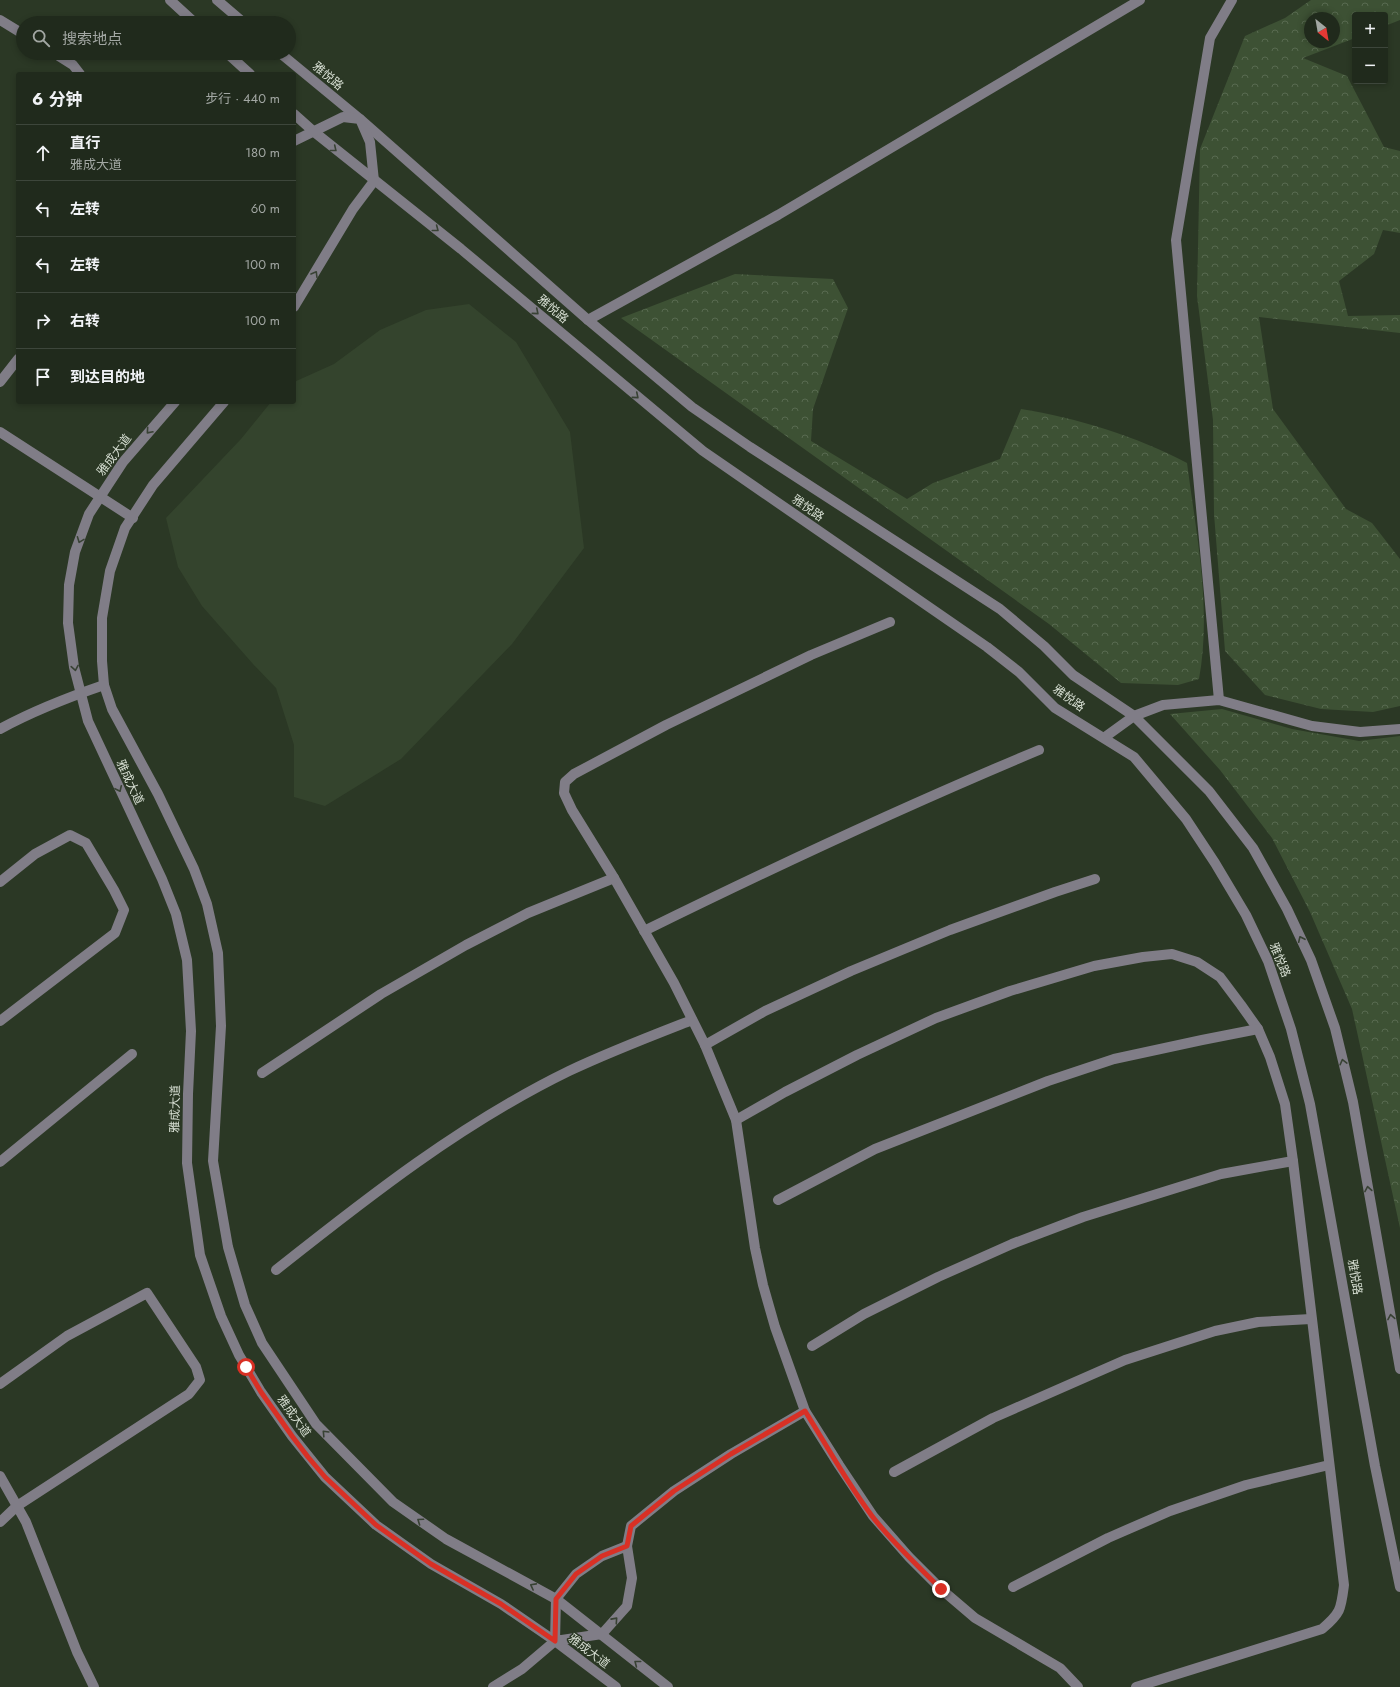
<!DOCTYPE html>
<html lang="zh">
<meta charset="utf-8">
<style>
:root{--surface:#202a1c;--page:#283225;--text:#f1f3f6;--muted:#a2a7a3;--line:#3d463b}
body{margin:0;font-family:Jost,"Noto Sans SC",sans-serif;background:var(--page);color:var(--text)}
.controls{position:absolute;right:12px;top:12px;display:grid;overflow:hidden;border-radius:4px;box-shadow:0 2px 6px #0003}
.controls button{width:36px;height:36px;display:grid;place-items:center;padding:0;border:0;border-bottom:1px solid var(--line);background:var(--surface);color:var(--text);font:20px sans-serif}
.compass{position:absolute;left:1304px;top:12px;width:36px;height:36px;border-radius:50%;background:var(--surface);box-shadow:0 2px 6px #0003;rotate:149deg}
.stop{position:absolute;width:12px;height:12px;margin:-9px;border:3px solid #d93025;border-radius:50%;background:#fff}
.stop.end{background:#d93025;border-color:#fff;box-shadow:0 1px 4px #0008}
.list{margin:0;padding:0;list-style:none}
h2{display:flex;justify-content:space-between;align-items:center;height:52px;margin:0;padding:0 16px;font-size:17px}
h2 small{font-size:13px;font-weight:400;color:var(--muted)}
.list li{display:grid;grid-template-columns:26px 1fr auto;gap:12px;align-items:center;box-sizing:border-box;height:56px;padding:0 16px;border-top:1px solid var(--line)}
.list b{display:block;font-size:15px;white-space:nowrap}
.list p{margin:0;font-size:13px;white-space:nowrap;color:var(--muted)}
.list em{font-size:13px;font-style:normal;color:var(--muted)}
.icon{flex:none;width:22px;height:22px;fill:none;stroke:currentColor;stroke-width:2;stroke-linecap:round;stroke-linejoin:round}
.map{position:relative;flex:none;width:1400px;height:1687px;overflow:hidden}
.search{position:absolute;background:var(--surface);box-shadow:0 2px 6px #0003;left:16px;top:16px;width:280px;height:44px;display:flex;align-items:center;gap:10px;box-sizing:border-box;padding:0 14px;border-radius:22px;color:var(--muted);font-size:15px}
.panel{position:absolute;background:var(--surface);box-shadow:0 2px 6px #0003;left:16px;top:72px;width:280px;height:332px;border-radius:4px}
.map>svg:first-child{display:block}
</style>
<div class="map">
<svg width="1400" height="1687" viewBox="0 0 1400 1687">
<defs>
<pattern id="forest-crowns" width="20" height="18" patternUnits="userSpaceOnUse"><rect width="20" height="18" fill="#3d5134"/><path d="M2 6a3 3 0 1 1 6 0M12 15a3 3 0 1 1 6 0" fill="none" stroke="#586a50"/></pattern>
</defs>
<rect width="100%" height="100%" fill="#2b3825"/>
<polygon fill="#34442d" points="469,304 516,342 570,432 584,548 512,644 401,759 325,806 294,797 294,745 276,688 253,664 202,606 178,567 166,518 241,439 271,402 294,402 294,382 334,364 380,330 426,310"/>
<g fill="url(#forest-crowns)" fill-rule="evenodd">
<path d="M 1311,0 L 1400,0 L 1400,20 L 1385,26 L 1385,15 L 1355,15 L 1355,38 L 1303,58 L 1347,76 L 1384,147 L 1400,151 L 1400,233 L 1383,230 L 1374,254 L 1339,281 L 1348,316 L 1400,315 L 1400,333 L 1259,317 L 1273,409 L 1346,509 L 1372,523 L 1400,559 L 1400,706 L 1373,712 L 1321,709 L 1265,695 L 1225,651 L 1214,514 L 1213,420 L 1197,296 L 1200,149 L 1245,36 L 1285,18 ZM 1310,18 L 1334,18 L 1334,42 L 1310,42 Z"/>
<path d="M 735,274 L 833,279 L 848,308 L 813,409 L 811,441 L 907,499 L 933,483 L 1000,459 L 1021,409 C 1077,418 1136,436 1187,463 C 1196,533 1212,608 1199,679 L 1178,685 L 1121,683 L 1049,624 L 621,318 Z"/>
<polygon points="1222,709 1292,729 1359,741 1400,736 1400,1228 1352,1009 1310,912 1272,838 1220,770 1170,714"/>
</g>
<g fill="none" stroke-linecap="round" stroke-linejoin="round">
<g stroke="#807d87" stroke-width="10">
<polyline points="170,0 195,23"/>
<polyline points="217,0 244,23"/>
<polyline points="0,20 23,34"/>
<polyline points="54,53 73,65 80,74"/>
<polyline points="227,53 250,74"/>
<polyline points="280,53 360,119 588,320 692,407 750,447 1000,609 1044,646 1073,675 1134,716 1209,791 1253,848 1287,909 1311,960 1335,1028 1353,1102 1400,1369"/>
<polyline points="294,114 313,131 461,249 703,451 987,647 1019,672 1055,708 1134,757 1186,819 1215,863 1246,915 1268,961 1291,1029 1310,1104 1375,1466 1400,1587"/>
<polyline points="294,141 343,117 360,119 370,142 374,181 353,209 294,307"/>
<polyline points="588,320 778,215 1140,0"/>
<polyline points="0,382 18,359"/>
<polyline points="175,402 123,462 89,514 75,552 69,585 68,623 74,667 88,721 162,879 176,914 187,960 191,1031 188,1094 187,1163 200,1255 221,1316 239,1355 261,1392 292,1436 325,1477 376,1525 431,1564 501,1604 555,1641 616,1687"/>
<polyline points="224,402 153,485 125,528 110,571 102,618 102,661 104,685 112,709 158,794 194,869 207,904 218,953 221,1026 213,1161 228,1247 245,1305 262,1343 316,1424 393,1502 446,1539 556,1599 668,1687"/>
<polyline points="0,432 133,518"/>
<polyline points="890,622 811,655 666,725 574,774 565,782 564,793 572,810 614,878 674,983 705,1045 736,1120 755,1248 763,1285 775,1327 805,1411 839,1465 873,1516 909,1557 941,1589 975,1618 1060,1668 1078,1687"/>
<polyline points="1219,700 1176,240 1210,38 1232,0"/>
<path d="M 0,729 C 33,711 69,697 104,685"/>
<polyline points="1105,737 1134,716 1163,705 1219,700 1312,726 1360,732 1400,729"/>
<polyline points="0,882 35,854 70,835 86,843 114,890 124,910 115,933 0,1021"/>
<path d="M 644,931 C 774,867 905,806 1039,750"/>
<polyline points="705,1045 765,1011 851,971 950,930 1055,892 1095,879"/>
<polyline points="262,1073 381,994 466,945 528,913 614,878"/>
<path d="M 736,1120 L 785,1092 L 857,1055 L 936,1018 L 1010,991 L 1094,966 L 1143,957 L 1172,954 L 1197,962 L 1220,977 L 1241,1005 L 1258,1029 L 1270,1057 L 1285,1104 L 1293,1161 L 1344,1585 C 1341,1609 1341,1613 1322,1629 L 1136,1687"/>
<polyline points="0,1162 132,1054"/>
<polyline points="778,1200 875,1149 1048,1081 1114,1059 1202,1040 1258,1029"/>
<path d="M 276,1270 C 368,1197 462,1123 569,1071 C 609,1052 651,1036 692,1020"/>
<polyline points="812,1346 864,1314 938,1277 1012,1244 1083,1217 1221,1174 1293,1161"/>
<polyline points="0,1384 67,1336 147,1293 196,1367 200,1380 189,1394 17,1506 0,1522"/>
<polyline points="894,1472 993,1418 1125,1360 1215,1331 1258,1322 1311,1319"/>
<polyline points="0,1476 26,1522 77,1652 94,1687"/>
<polyline points="627,1546 631,1526 674,1491 731,1454 805,1411"/>
<polyline points="1013,1587 1108,1538 1170,1511 1246,1485 1329,1465"/>
<polyline points="493,1687 522,1669 555,1641 602,1634 627,1606 632,1578 627,1546 602,1556 576,1574 556,1599 555,1641"/>
</g>
</g>
<defs><path id="oneway-chevron" d="M-2-3.5L2.5 0L-2 3.5" fill="none" stroke-width="1.6" stroke-linecap="round" stroke-linejoin="round"/></defs>
<g stroke="#384234">
<use href="#oneway-chevron" transform="translate(334 149) rotate(39)"/>
<use href="#oneway-chevron" transform="translate(436 229) rotate(38)"/>
<use href="#oneway-chevron" transform="translate(315 274) rotate(-59)"/>
<use href="#oneway-chevron" transform="translate(536 312) rotate(40)"/>
<use href="#oneway-chevron" transform="translate(636 396) rotate(40)"/>
<use href="#oneway-chevron" transform="translate(149 431) rotate(131)"/>
<use href="#oneway-chevron" transform="translate(80 540) rotate(111)"/>
<use href="#oneway-chevron" transform="translate(75 668) rotate(80)"/>
<use href="#oneway-chevron" transform="translate(119 789) rotate(65)"/>
<use href="#oneway-chevron" transform="translate(1301 939) rotate(-115)"/>
<use href="#oneway-chevron" transform="translate(1343 1062) rotate(-104)"/>
<use href="#oneway-chevron" transform="translate(1368 1189) rotate(-100)"/>
<use href="#oneway-chevron" transform="translate(1391 1317) rotate(-100)"/>
<use href="#oneway-chevron" transform="translate(325 1433) rotate(-134)"/>
<use href="#oneway-chevron" transform="translate(420 1521) rotate(-145)"/>
<use href="#oneway-chevron" transform="translate(533 1586) rotate(-152)"/>
<use href="#oneway-chevron" transform="translate(615 1620) rotate(-48)"/>
<use href="#oneway-chevron" transform="translate(637 1663) rotate(-142)"/>
</g>
<g fill="none" stroke-linecap="round" stroke-linejoin="round">
<path stroke="#d93025" stroke-width="5" d="M 246,1367 L 261,1392 L 292,1436 L 308,1457 L 325,1477 L 376,1525 L 431,1564 L 501,1604 L 555,1641 L 556,1599 L 576,1574 L 602,1556 L 627,1546 L 631,1526 L 674,1491 L 731,1454 L 805,1411 C 827,1446 847,1483 872,1516 C 892,1542 918,1566 941,1589"/>
</g>
<g text-anchor="middle" stroke-width="3" stroke-linejoin="round" paint-order="stroke">
<g font-size="12" fill="#d5ddd1" stroke="#2b3825">
<text transform="translate(328 76) rotate(40)" y="4">雅悦路</text>
<text transform="translate(553 309) rotate(40)" y="4">雅悦路</text>
<text transform="translate(114 455) rotate(-53)" y="4">雅成大道</text>
<text transform="translate(808 508) rotate(35)" y="4">雅悦路</text>
<text transform="translate(1069 698) rotate(36)" y="4">雅悦路</text>
<text transform="translate(130 782) rotate(65)" y="4">雅成大道</text>
<text transform="translate(1280 960) rotate(68)" y="4">雅悦路</text>
<text transform="translate(175 1109) rotate(-89)" y="4">雅成大道</text>
<text transform="translate(1355 1277) rotate(80)" y="4">雅悦路</text>
<text transform="translate(294 1416) rotate(54)" y="4">雅成大道</text>
<text transform="translate(589 1651) rotate(37)" y="4">雅成大道</text>
</g>
</g>
</svg>
<div class="controls">
<button>+</button>
<button>−</button>
</div>
<svg class="compass" viewBox="-18 -18 36 36"><path d="M0-13l5 13h-10z" fill="#e53935"/><path d="M0 13l5-13h-10z" fill="#a2a7a3"/></svg>
<div class="stop" style="left:246px;top:1367px"></div>
<div class="stop end" style="left:941px;top:1589px"></div>
<div class="search"><svg class="icon" aria-label="search" viewBox="0 0 24 24"><circle cx="10" cy="10" r="6"/><path d="M15 15l6 6"/></svg>搜索地点</div>
<section class="panel">
<h2>6 分钟<small>步行 · 440 m</small></h2>
<ul class="list">
<li><svg class="icon" aria-label="ahead" viewBox="0 0 24 24"><path d="M12 20V5M6 11l6-6 6 6"/></svg><div><b>直行</b><p>雅成大道</p></div><em>180 m</em></li>
<li><svg class="icon" aria-label="left" viewBox="0 0 24 24"><path d="M17 20v-9H6M10 6l-5 5 5 5"/></svg><div><b>左转</b></div><em>60 m</em></li>
<li><svg class="icon" aria-label="left" viewBox="0 0 24 24"><path d="M17 20v-9H6M10 6l-5 5 5 5"/></svg><div><b>左转</b></div><em>100 m</em></li>
<li><svg class="icon" aria-label="right" viewBox="0 0 24 24"><path d="M7 20v-9h11M14 6l5 5-5 5"/></svg><div><b>右转</b></div><em>100 m</em></li>
<li><svg class="icon" aria-label="arrive" viewBox="0 0 24 24"><path d="M6 21V4h12l-3 4 3 4H6"/></svg><div><b>到达目的地</b></div></li>
</ul>
</section>
</div>
